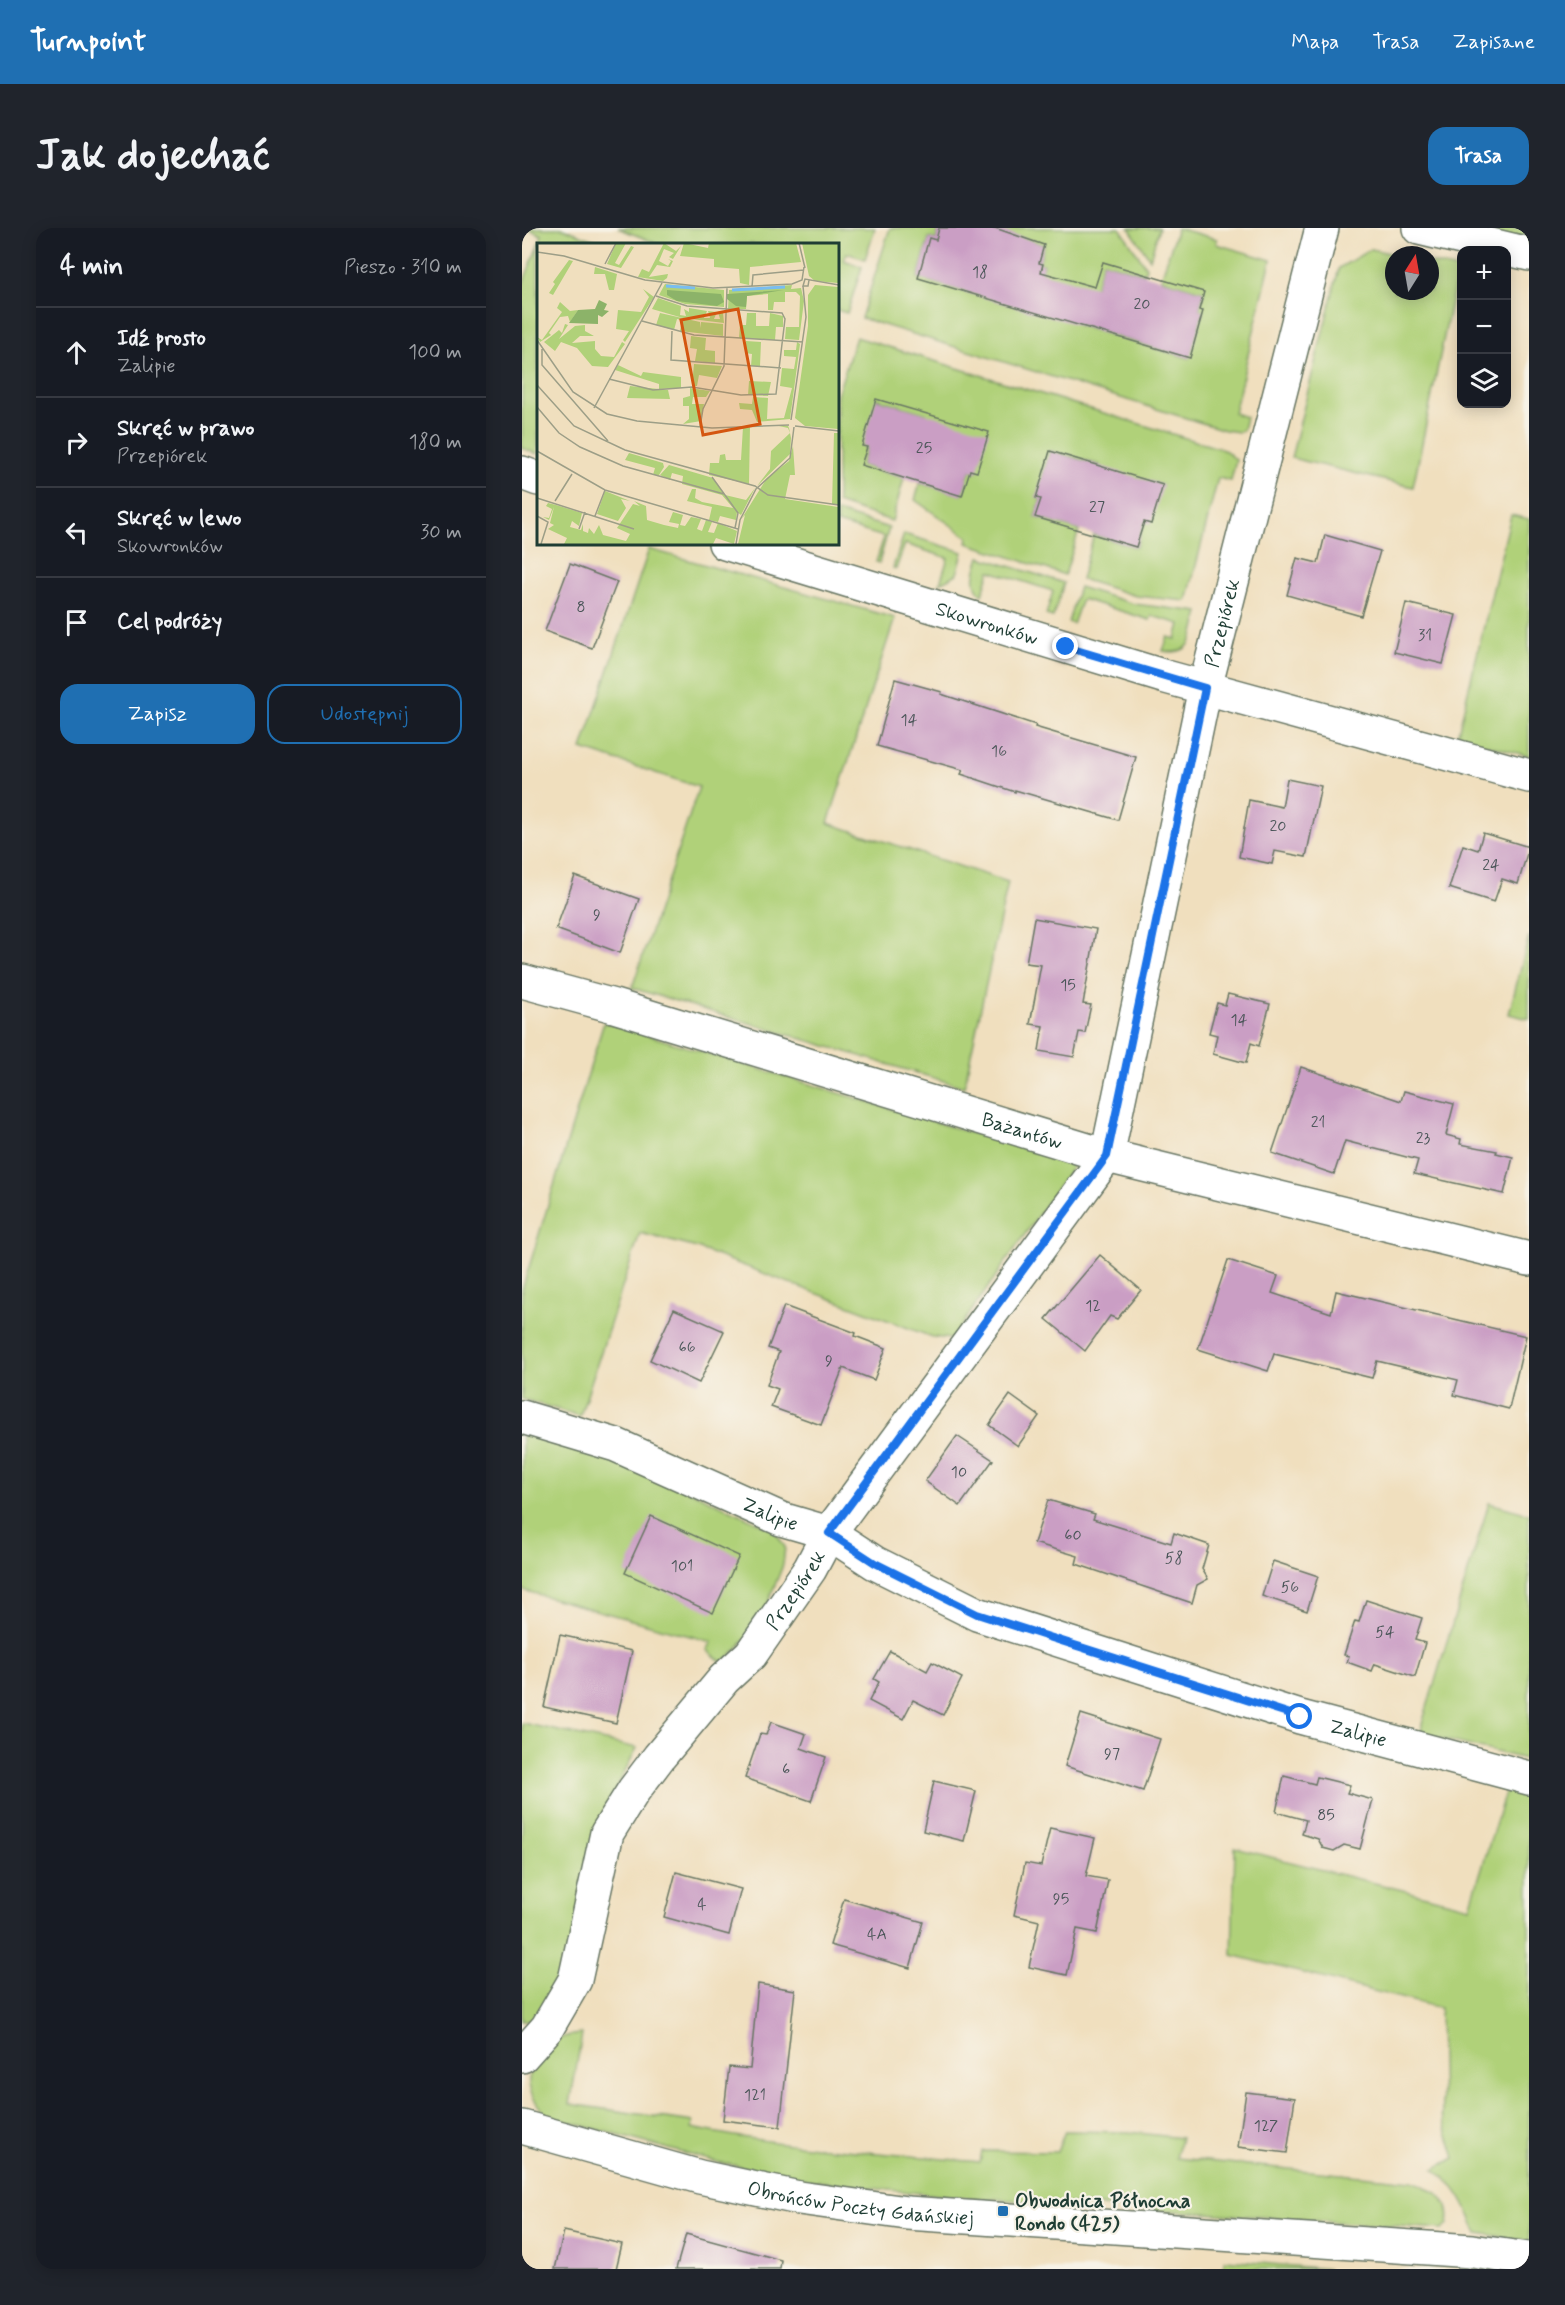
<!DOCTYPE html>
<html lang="pl">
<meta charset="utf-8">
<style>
:root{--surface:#171b24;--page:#20242c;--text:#f1f3f6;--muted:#9ea1a6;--line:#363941;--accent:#1f6fb2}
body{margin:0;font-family:Mynerve,sans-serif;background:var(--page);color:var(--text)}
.controls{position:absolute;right:18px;top:18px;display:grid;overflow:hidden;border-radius:12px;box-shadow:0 3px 15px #0003}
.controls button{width:54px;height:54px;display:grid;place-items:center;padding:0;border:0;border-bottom:2px solid var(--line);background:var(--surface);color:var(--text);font:30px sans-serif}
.compass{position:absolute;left:863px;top:18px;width:54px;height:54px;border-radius:50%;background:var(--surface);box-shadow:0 3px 15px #0003;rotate:11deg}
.stop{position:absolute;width:18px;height:18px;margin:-14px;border:4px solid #1a73e8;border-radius:50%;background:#fff}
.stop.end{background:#1a73e8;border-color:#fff;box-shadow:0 2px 6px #0008}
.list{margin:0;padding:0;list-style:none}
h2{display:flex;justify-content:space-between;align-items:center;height:78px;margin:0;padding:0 24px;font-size:26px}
h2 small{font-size:20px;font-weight:400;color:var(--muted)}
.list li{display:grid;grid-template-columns:39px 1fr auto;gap:18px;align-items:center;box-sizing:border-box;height:90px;padding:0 24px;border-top:2px solid var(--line)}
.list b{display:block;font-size:22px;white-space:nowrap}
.list p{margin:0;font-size:20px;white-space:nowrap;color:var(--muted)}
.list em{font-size:20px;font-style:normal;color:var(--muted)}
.actions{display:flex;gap:12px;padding:18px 24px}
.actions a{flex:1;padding:14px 0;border:2px solid var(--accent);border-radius:18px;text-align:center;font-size:21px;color:var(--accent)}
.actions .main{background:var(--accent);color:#fff}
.icon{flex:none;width:33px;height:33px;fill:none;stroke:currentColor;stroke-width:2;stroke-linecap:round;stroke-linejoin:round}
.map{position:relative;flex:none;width:1007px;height:2041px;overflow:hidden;border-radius:18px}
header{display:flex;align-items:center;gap:36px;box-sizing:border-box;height:84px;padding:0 30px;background:var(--accent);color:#fff}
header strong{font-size:28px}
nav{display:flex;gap:33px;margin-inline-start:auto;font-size:21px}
.intro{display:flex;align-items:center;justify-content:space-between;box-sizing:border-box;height:144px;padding:0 36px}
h1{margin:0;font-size:42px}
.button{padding:15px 27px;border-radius:18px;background:var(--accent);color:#fff;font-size:21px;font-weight:700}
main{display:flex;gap:36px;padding:0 36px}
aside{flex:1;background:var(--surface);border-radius:18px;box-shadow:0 3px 15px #0003}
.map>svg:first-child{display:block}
</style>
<header>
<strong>Turnpoint</strong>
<nav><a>Mapa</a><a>Trasa</a><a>Zapisane</a></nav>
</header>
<div class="intro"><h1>Jak dojechać</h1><a class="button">Trasa</a></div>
<main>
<aside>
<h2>4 min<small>Pieszo · 310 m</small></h2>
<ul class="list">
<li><svg class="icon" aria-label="ahead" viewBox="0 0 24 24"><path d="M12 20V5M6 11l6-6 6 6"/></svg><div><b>Idź prosto</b><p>Zalipie</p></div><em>100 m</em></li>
<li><svg class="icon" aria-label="right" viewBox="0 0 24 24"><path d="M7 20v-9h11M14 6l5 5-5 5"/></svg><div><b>Skręć w prawo</b><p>Przepiórek</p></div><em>180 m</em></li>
<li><svg class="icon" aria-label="left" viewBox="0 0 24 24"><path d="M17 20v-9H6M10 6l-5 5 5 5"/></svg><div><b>Skręć w lewo</b><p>Skowronków</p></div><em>30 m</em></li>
<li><svg class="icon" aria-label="arrive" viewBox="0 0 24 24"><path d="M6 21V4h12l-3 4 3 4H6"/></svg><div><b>Cel podróży</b></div></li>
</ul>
<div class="actions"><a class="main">Zapisz</a><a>Udostępnij</a></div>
</aside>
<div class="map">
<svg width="1007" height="2041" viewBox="0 0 1007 2041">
<rect width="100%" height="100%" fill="#f7f3e8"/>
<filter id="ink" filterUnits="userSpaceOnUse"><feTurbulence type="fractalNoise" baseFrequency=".0167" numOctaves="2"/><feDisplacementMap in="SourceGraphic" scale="12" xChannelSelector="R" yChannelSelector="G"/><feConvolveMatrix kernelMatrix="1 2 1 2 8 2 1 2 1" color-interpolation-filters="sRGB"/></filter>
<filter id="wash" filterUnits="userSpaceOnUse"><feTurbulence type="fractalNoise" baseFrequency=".008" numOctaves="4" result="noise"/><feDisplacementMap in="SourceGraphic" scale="24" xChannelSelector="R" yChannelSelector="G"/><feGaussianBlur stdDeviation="1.35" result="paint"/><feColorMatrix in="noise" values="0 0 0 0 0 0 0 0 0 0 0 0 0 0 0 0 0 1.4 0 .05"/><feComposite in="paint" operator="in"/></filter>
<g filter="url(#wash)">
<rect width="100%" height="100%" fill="#f0dfbe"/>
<g fill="#b0d179" stroke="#688756" stroke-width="1.5">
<polygon points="4,0 41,0 82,16 16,16 16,226 0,220 0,58 20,7"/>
<polygon points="96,0 353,0 343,31 325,25 322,32 340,39 325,85 315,82 315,16 136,16"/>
<polygon points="368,0 417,0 414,12 407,10 396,50 508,82 521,36 517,35 522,17 480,4 481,0 598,0 624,39 622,46 581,34 573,59 555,97 667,130 681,84 677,82 682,64 639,51 655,0 695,11 694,16 749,32 712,185 724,189 721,202 717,204 703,202 339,90"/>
<polygon points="607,0 637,0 628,31"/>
<polygon points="942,0 1007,0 1007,17"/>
<polygon points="849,21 876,27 872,27 872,63 908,63 908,35 936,41 891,259 769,230 817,40"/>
<polygon points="334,109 696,220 704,223 714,232 709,253 696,250 665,373 614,368 559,351 572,307 614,319 622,294 640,257 577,240 578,237 528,223 515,270 519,271 513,289 557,302 543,347 445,315 446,309 393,272 398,255 440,267 448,242 455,244 404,186 355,171 341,218 345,219 339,237 382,250 370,293 315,275 315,167"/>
<polygon points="315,284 367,300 357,335 354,334 362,309 315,295"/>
<polygon points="989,287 1007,291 1007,528 935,509"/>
<polygon points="382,306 441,324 435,346 418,355 426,330 383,316 374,341 371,340"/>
<polygon points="127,321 373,390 306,595 486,654 442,859 110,760 177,559 60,521"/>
<path d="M 458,329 L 542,355 L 531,389 L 524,387 L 531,363 L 468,343 L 460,367 C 448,355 453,344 458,329 Z"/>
<path d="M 557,359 L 612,376 L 677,384 C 671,407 672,429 641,423 L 646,409 L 654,411 L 658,396 L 630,388 L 628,392 L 560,371 L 551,396 L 546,394 Z"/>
<polygon points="1007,708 1007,791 987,786"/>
<polygon points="82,794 552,936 430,1111 410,1109 175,1020 118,1005 58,1188 0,1171 0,1062"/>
<polygon points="0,1206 90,1227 252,1302 263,1319 261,1337 237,1397 201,1435 185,1422 190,1414 0,1362"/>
<polygon points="967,1275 1007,1286 1007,1532 899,1506 900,1496"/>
<polygon points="0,1495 115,1520 80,1587 55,1710 16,1791 0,1793"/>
<path d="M 985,1558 L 1007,1563 L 1007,2013 L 956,2005 C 943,1976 938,1961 912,1941 L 933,1930 L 920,1887 L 918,1780 L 710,1727 L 713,1620 L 948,1679 Z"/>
<path d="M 60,1806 L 48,1876 L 171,1894 L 170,1900 C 265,1920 362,1925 458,1934 L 460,1923 L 535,1924 L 543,1903 L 607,1904 L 659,1910 L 654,1930 L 890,1953 C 910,1961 931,1970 926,1996 L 920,2001 L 425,1968 L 358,1961 L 288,1952 L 195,1934 L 25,1888 C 3,1864 0,1847 22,1823 C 37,1809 39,1808 60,1806 Z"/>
<polygon points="703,2032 806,2041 701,2041"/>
</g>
<g id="blocks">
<g fill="#ca9ec4">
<polygon points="417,0 473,0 522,17 517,35 521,36 519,44 573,59 581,34 682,64 677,82 681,83 668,130 396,50 407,10 414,12"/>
<polygon points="354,171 467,204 455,244 448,242 440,268 339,237 345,219 340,218"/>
<polygon points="528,223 641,257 629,296 622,294 614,319 513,289 519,271 514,270"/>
<polygon points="803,307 858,323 839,388 765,367 775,330 796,335"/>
<polygon points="48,336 95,354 70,420 23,403"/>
<polygon points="884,375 934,387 921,436 872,424"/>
<polygon points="373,451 420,464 419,466 514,497 513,499 614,529 596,592 493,562 493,564 439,546 441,542 355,518"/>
<polygon points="765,551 799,558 784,629 753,623 750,636 717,629 727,572 760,579"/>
<polygon points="961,605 1007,619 996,656 980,651 972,674 927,660 941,617 956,622"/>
<polygon points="53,648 117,671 98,725 34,701"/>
<polygon points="512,690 574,701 561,776 569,777 563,805 557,804 552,829 517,823 521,798 508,796 519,737 504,735"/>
<polygon points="706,766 748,776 737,818 729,815 724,835 691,826 695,807 687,805 695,775 703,777"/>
<polygon points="779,839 879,873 882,863 932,876 924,907 939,911 938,916 975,923 974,925 991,929 982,966 892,946 896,932 823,913 812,946 750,925"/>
<polygon points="578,1027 619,1062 595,1091 588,1088 563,1123 524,1091"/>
<polygon points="706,1032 756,1048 750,1065 809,1085 814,1063 1004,1108 987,1181 932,1167 936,1152 855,1133 850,1150 752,1126 746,1143 676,1121"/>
<polygon points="262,1078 334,1105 333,1108 364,1120 352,1152 321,1140 299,1197 249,1179 256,1161 245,1157 257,1124 246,1120"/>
<polygon points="152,1081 202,1103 177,1155 128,1132"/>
<polygon points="488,1167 517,1188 496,1218 467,1197"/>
<polygon points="435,1208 471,1232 438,1278 403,1253"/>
<polygon points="526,1272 573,1286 571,1291 649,1315 652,1305 687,1317 680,1341 686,1351 675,1357 670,1375 554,1336 556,1328 512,1315"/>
<polygon points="129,1288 217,1328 191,1385 103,1345"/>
<polygon points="751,1333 796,1348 785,1383 740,1368"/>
<polygon points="844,1372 900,1390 893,1412 903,1415 893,1449 853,1436 850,1443 825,1434 827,1428 822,1427 833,1393 837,1394"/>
<polygon points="38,1407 110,1423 94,1495 22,1479"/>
<polygon points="368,1423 405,1443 410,1434 440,1450 421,1487 391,1472 381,1491 347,1473 357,1454 352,1451"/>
<polygon points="559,1486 638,1511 621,1563 543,1538"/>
<polygon points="249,1494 284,1506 279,1520 304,1529 289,1573 223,1550 238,1506 244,1507"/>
<polygon points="762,1548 793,1556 795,1549 828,1557 825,1565 851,1572 838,1621 822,1617 812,1623 801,1620 796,1611 780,1606 784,1592 754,1584"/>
<polygon points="412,1553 454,1563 442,1613 401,1603"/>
<polygon points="528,1600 573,1610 564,1648 586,1652 575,1705 555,1701 545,1747 507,1739 517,1693 492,1687 503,1635 519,1638"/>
<polygon points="154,1644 219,1661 207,1707 142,1689"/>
<polygon points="322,1671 401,1694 388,1740 308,1717"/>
<polygon points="236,1756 273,1762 258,1899 201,1892 207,1839 228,1841"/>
<polygon points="724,1864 773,1870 765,1925 716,1919"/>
<polygon points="42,2003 100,2016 94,2041 33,2041"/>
<polygon points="164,2006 259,2032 258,2041 154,2041"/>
</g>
</g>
</g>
<g filter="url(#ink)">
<use href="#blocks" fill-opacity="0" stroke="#687664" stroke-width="1.5"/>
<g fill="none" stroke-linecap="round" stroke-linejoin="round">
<defs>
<g id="minor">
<polyline points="897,0 1007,26"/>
<polyline points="0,245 16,251"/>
<path id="s1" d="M 203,315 L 644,449 L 1007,548"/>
<path id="s2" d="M 0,753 L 92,778 L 585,928 L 1007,1031"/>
<path id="s3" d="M 0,1189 L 94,1217 L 259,1291 L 307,1305 L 353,1335 L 455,1386 L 778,1489 L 1007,1550"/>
<path id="s4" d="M 0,1828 L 25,1800 L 53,1752 L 85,1605 L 112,1562 L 137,1529 L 202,1451 L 229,1426 L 288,1341 L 307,1305 L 585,928 L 683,460 L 800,0"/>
<path id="s5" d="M 0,1899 L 178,1949 L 277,1970 L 385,1985 L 950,2023 L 1007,2031"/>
</g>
</defs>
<use href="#minor" stroke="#687664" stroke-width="36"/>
<use href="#minor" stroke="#fff" stroke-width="33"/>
</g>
</g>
<g fill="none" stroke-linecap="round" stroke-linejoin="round" filter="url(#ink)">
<polyline stroke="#1a73e8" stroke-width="8" points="544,419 683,460 585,928 307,1305 353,1335 455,1386 778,1489"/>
</g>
<rect fill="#1f6fb2" stroke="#f7f3e8" stroke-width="2" x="475" y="1977" width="12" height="12" rx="3"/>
<g text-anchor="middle" stroke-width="4.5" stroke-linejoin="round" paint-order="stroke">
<g font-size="16" fill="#4a5558">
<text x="458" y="49">18</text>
<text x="620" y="81">20</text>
<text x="402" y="225">25</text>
<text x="575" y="284">27</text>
<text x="59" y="384">8</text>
<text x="903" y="412">31</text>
<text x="387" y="497">14</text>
<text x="477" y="528">16</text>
<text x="756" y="603">20</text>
<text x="969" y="642">24</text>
<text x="75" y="692">9</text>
<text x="546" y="762">15</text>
<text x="717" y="797">14</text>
<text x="796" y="899">21</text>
<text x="901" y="915">23</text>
<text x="571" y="1083">12</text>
<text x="165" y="1124">66</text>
<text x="307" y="1138">9</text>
<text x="437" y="1249">10</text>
<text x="551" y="1312">60</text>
<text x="652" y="1335">58</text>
<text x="160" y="1343">101</text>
<text x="768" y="1364">56</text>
<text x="863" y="1409">54</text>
<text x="590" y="1531">97</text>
<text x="264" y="1546">6</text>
<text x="804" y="1592">85</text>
<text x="539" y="1676">95</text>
<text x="180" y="1681">4</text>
<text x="355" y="1711">4A</text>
<text x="233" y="1872">121</text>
<text x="744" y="1903">127</text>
</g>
<g font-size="20" fill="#1f3d34" stroke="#f7f3e8">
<text dy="7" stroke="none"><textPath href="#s1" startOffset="274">Skowronków</textPath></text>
<text dy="7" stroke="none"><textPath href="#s4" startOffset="1632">Przepiórek</textPath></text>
<text dy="7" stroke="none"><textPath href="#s2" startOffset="522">Bażantów</textPath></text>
<text dy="7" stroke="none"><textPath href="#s3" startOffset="267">Zalipie</textPath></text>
<text dy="7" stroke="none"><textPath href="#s4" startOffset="552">Przepiórek</textPath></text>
<text dy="7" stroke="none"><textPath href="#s3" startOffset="897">Zalipie</textPath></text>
<text dy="7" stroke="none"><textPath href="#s5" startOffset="348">Obrońców Poczty Gdańskiej</textPath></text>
</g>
<g font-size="20" font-weight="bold" fill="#1f3d34" stroke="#f7f3e8" text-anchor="start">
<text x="493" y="1979">Obwodnica Północna<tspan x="493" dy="23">Rondo (425)</tspan></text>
</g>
</g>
<g transform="translate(15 15)">
<rect width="302" height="302" fill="#f0dfbe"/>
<path d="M 79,0 L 89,0 L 78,20 L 82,22 L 94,3 L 97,4 L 84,25 L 70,21 ZM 127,0 L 139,8 L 144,3 L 136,16 L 132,14 L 137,10 L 127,6 L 122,18 L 131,23 L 134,18 L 131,16 L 136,18 L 133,24 L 120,22 L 112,34 L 131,31 L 130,35 L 126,38 L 101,34 L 105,26 L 112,29 ZM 147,0 L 171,5 L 172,0 L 259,0 L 264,19 L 213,24 L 212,42 L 203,40 L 202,26 L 177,24 L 177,16 L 143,13 ZM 265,0 L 301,0 L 301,40 L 278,38 L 272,33 ZM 32,17 L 36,18 L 16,52 L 12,50 L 18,41 L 16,39 ZM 58,24 L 80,31 L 77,47 L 72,47 L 68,31 L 57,31 ZM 128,41 L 187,47 L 187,64 L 148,61 L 122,52 ZM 255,42 L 254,46 L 264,45 L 267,58 L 262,97 L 248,96 L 249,84 L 262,84 L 263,53 L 259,49 L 248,49 L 248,59 L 237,59 L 236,67 L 231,67 L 231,51 L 210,53 L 209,66 L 191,66 L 192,47 ZM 278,42 L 301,44 L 301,186 L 268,183 L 258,175 L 271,83 L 271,52 ZM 106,46 L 117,54 L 88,99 L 86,97 L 92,88 L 79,86 L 81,67 L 104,69 L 112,54 ZM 121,55 L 144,63 L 143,72 L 149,73 L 147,66 L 152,69 L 152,65 L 170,68 L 167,75 L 173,75 L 171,68 L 180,69 L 177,76 L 183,76 L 181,69 L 186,70 L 187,80 L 146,75 L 115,66 ZM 23,59 L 33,68 L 41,67 L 33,79 L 31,73 L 23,74 L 12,90 L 14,92 L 3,99 L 0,94 L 5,97 L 25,69 L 20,65 ZM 123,70 L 163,79 L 163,85 L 164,79 L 186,81 L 186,93 L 143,88 L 145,77 L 140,76 L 137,87 L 119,82 ZM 210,70 L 219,70 L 219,83 L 232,83 L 233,70 L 246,73 L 246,84 L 239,84 L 238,97 L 202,95 L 203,82 L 209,82 ZM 28,81 L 31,82 L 22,96 L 38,83 L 48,82 L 48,88 L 57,93 L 43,93 L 35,100 L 58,98 L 58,106 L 64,113 L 77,114 L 85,99 L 88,101 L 71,124 L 55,123 L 40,105 L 24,99 L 18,108 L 7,99 L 22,87 L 25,90 ZM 154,93 L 169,95 L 168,107 L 178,108 L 178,120 L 158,118 L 160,106 L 153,105 ZM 209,98 L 224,99 L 223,123 L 214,123 L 215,111 L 208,110 ZM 260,99 L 263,101 L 253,176 L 220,179 L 215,167 L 203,166 L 202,160 L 215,161 L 216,154 L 231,155 L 230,176 L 247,175 L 255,145 L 243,143 L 245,125 L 257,126 L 259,114 L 247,113 L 247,107 L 259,107 ZM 157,121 L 185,123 L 180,135 L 162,132 L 160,143 L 155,143 ZM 81,122 L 104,133 L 106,129 L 144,134 L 144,145 L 122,146 L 122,141 L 78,127 ZM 212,138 L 234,139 L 231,153 L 211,152 ZM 93,143 L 131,147 L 133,156 L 90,155 ZM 153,145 L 173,148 L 169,154 L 156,154 L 155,161 L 167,161 L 164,178 L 146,181 L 152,176 L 152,163 L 146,163 L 146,155 L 153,153 ZM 213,183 L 212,241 L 172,232 L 173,220 L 182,220 L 183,212 L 188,211 L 189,217 L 204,217 L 206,184 ZM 242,183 L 251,183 L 252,185 L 254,195 L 253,211 L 220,243 L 233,226 L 234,208 L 253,190 L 251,185 ZM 297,190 L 301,190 L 301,261 L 295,261 ZM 256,203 L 258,232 L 253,232 L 248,256 L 301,264 L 301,301 L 201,301 L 208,272 L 205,275 L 230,235 L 252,218 ZM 92,210 L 126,220 L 127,224 L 122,232 L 116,232 L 118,225 L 88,217 ZM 132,222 L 176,235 L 188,252 L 209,257 L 218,245 L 204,272 L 200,269 L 199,277 L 183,273 L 181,279 L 172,277 L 175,264 L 150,258 L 155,246 L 159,246 L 158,255 L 165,259 L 196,265 L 185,252 L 145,241 L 146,233 L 135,230 L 133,237 L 123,232 ZM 68,248 L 93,258 L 84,256 L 89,265 L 81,278 L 60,271 ZM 97,258 L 109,263 L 110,277 L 127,282 L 141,285 L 142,281 L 132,279 L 136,269 L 146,272 L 143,282 L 148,283 L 154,274 L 164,276 L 160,286 L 165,288 L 169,277 L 175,279 L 171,289 L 177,290 L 181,280 L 200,288 L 197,301 L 179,295 L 176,301 L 27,301 L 30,295 L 11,286 L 17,282 L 13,280 L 17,264 L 12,277 L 6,274 L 12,275 L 15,266 L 9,263 L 11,260 L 19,262 L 45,270 L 42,283 L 35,278 L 33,284 L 44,287 L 46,281 L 46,288 L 51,290 L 52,285 L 57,291 L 62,282 L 66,292 L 89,298 L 93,291 L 80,285 L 96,261 L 103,263 Z" fill="#b0d179"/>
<path d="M 130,47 L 184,51 L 187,59 L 180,63 L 140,58 L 130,52 ZM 247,47 L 210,53 L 209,64 L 199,63 L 190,56 L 190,51 ZM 62,57 L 70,61 L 67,67 L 72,68 L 65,74 L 61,72 L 61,81 L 32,80 L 41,67 L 58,66 Z" fill="#8cb369"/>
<path fill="none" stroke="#79bdf0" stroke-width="3" d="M 129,43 L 158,45M 195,47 L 248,44"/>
<path fill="none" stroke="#9c9e87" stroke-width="1.5" d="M 262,0 L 268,25M 0,9 L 27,13 L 108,37 L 176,45 L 255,41 L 265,37 L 267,24M 68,21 L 79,0M 272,37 L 271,43 L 266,43 L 268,36 L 302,42M 215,44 L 216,32 L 267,27M 105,78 L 157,92 L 266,99M 135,88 L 134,117 L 244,125M 0,97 L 36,149 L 70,171 L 100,178 L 175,185 L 252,182M 5,106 L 5,122 L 71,198M 72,136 L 116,147 L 155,144 L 204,152 L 239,151 L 248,76 L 245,70 L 150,63 L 119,53M 0,142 L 37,183 L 88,207 L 218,243 L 231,252 L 302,262M 0,164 L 22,190 L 43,204 L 86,223 L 187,251M 57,165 L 125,40M 254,177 L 269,74 L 266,43M 258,183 L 302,188M 163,184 L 166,166 L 187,123 L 190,45M 0,208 L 68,247 L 201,286M 175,234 L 201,270 L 198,285M 0,255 L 97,286M 18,258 L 35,231M 0,273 L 11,279 L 4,301M 58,273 L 68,247M 42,286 L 48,269M 199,301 L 203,277 L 219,246 L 253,215 L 257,184"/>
<path fill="#d45610" fill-opacity="0.15" stroke="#d45610" stroke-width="3" d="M 201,66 L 223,181 L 166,192 L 144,77 Z"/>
<rect width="302" height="302" fill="none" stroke="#1f3d34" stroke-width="3"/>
</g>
</svg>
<div class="controls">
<button>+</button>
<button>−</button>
<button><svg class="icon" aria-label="layers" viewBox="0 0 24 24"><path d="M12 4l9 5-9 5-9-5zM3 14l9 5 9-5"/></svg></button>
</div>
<svg class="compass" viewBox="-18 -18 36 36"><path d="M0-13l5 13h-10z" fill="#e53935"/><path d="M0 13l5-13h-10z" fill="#9ea1a6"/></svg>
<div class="stop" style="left:778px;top:1489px"></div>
<div class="stop end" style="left:544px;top:419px"></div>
</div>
</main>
